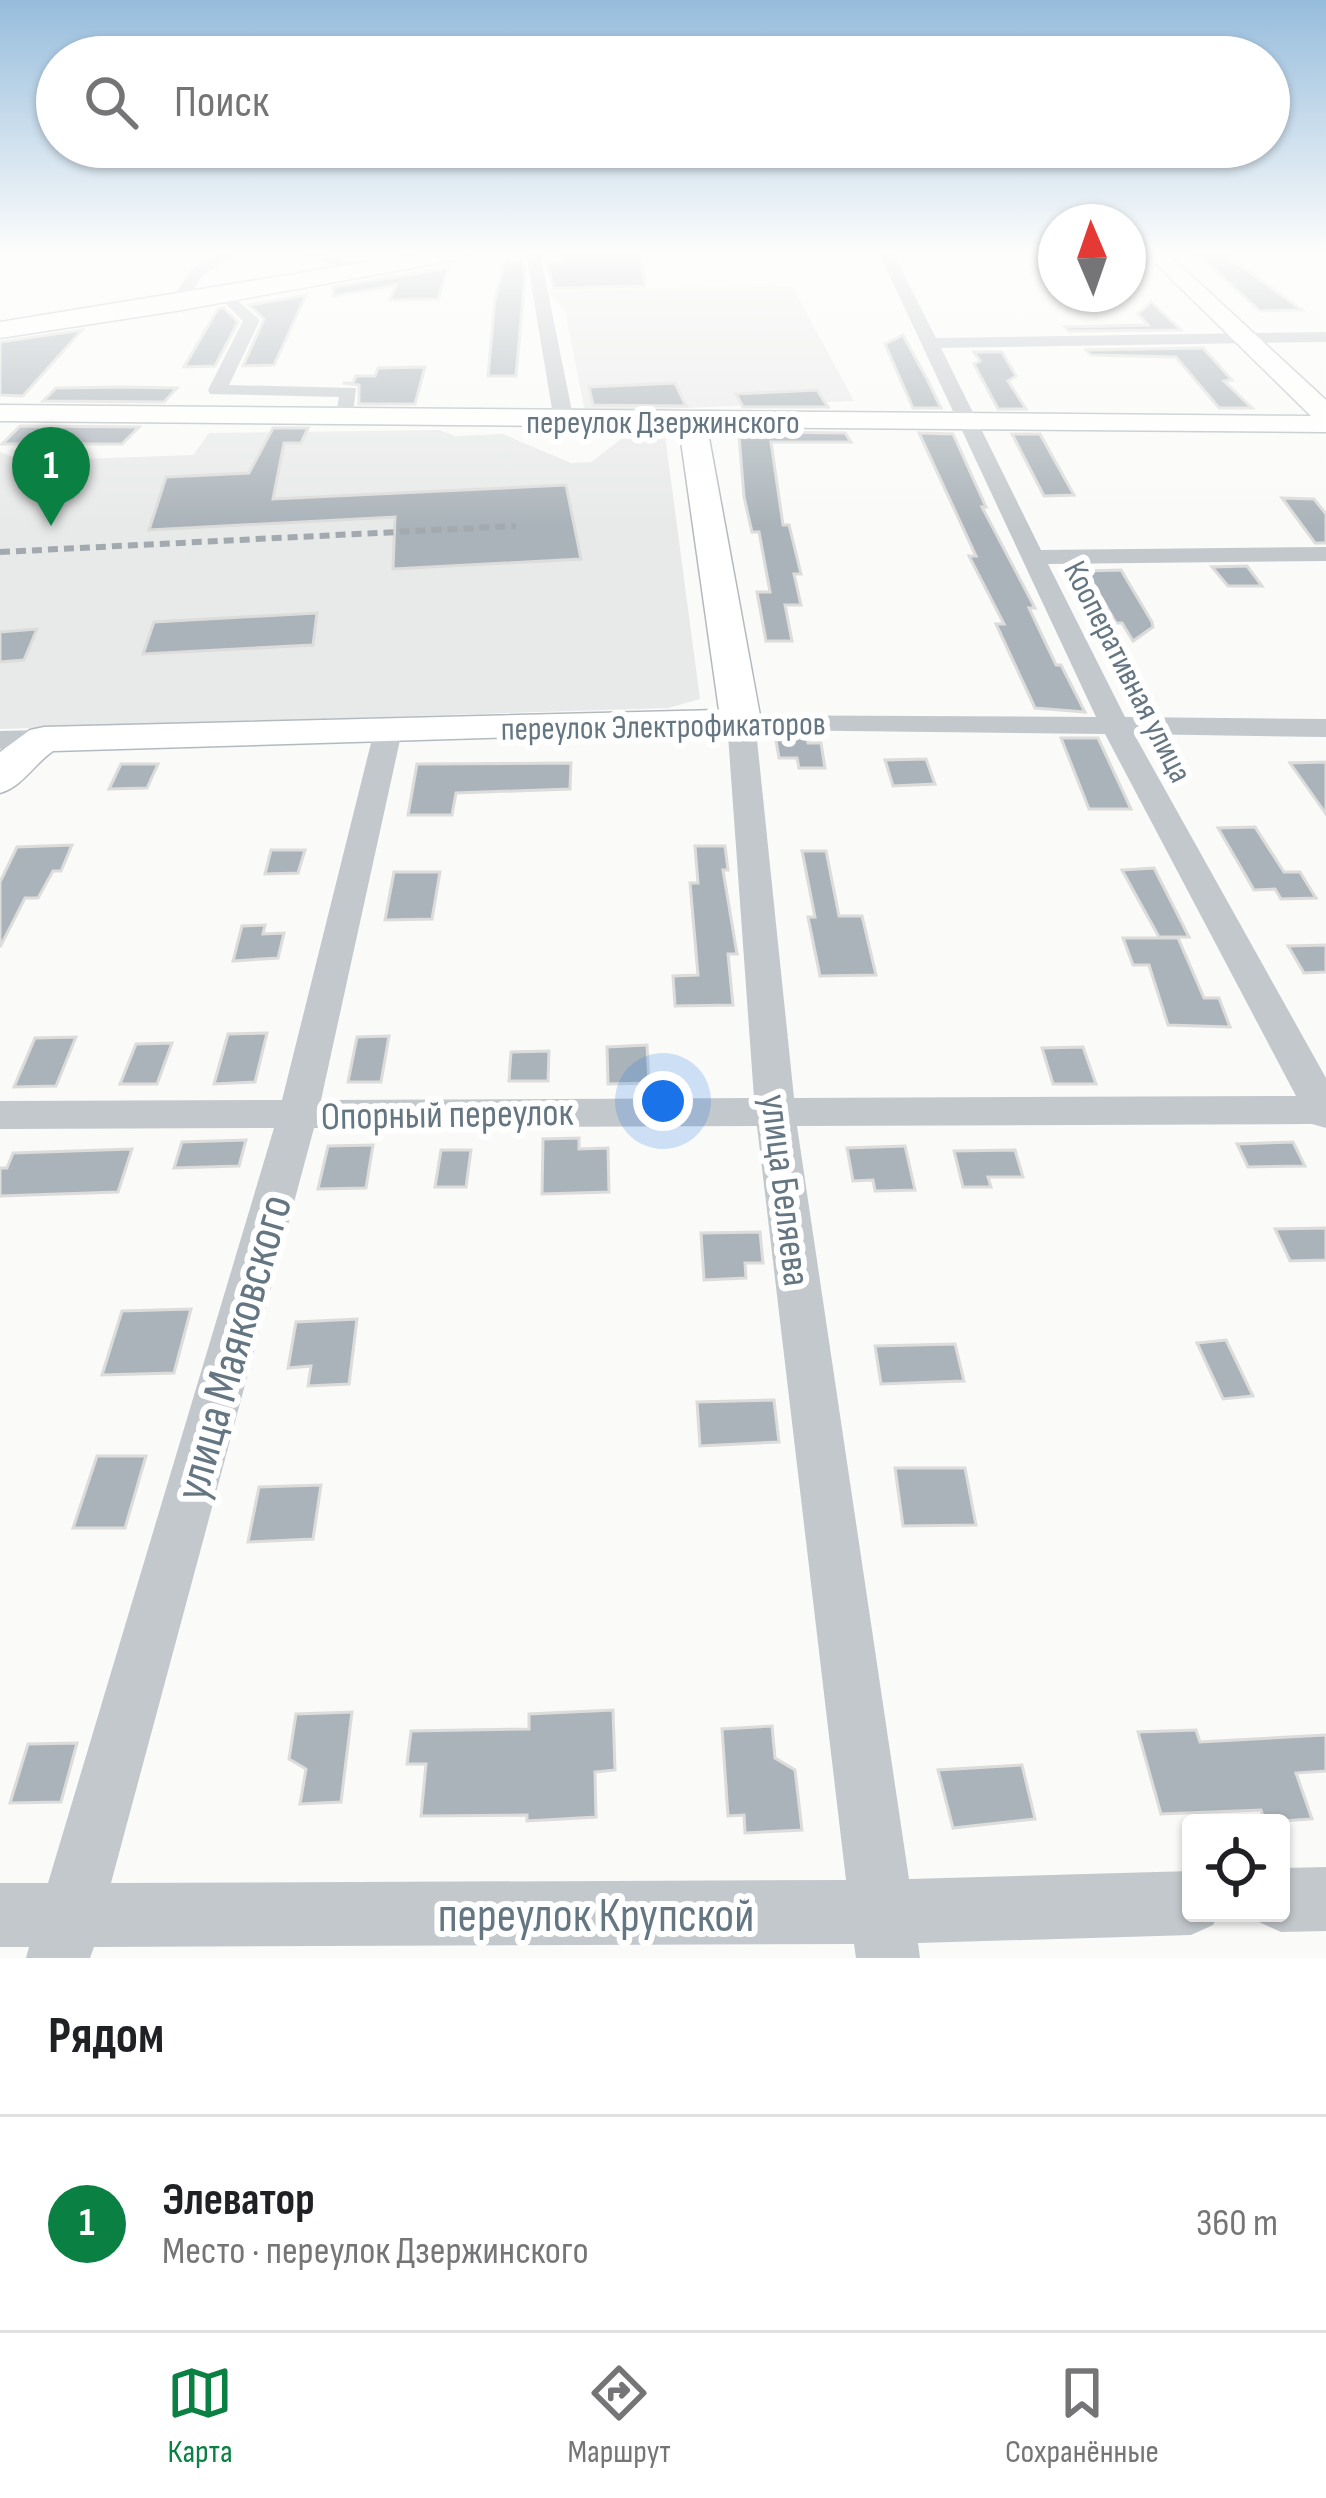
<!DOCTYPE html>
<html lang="ru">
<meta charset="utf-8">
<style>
:root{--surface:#fff;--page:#f6f6f6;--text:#202124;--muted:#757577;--line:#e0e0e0;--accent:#0b8043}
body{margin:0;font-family:"Sofia Sans Condensed",sans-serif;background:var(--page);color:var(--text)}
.controls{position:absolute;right:36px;bottom:36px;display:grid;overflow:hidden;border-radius:12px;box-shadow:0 3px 9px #0004}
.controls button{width:108px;height:108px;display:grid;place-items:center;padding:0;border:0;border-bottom:3px solid var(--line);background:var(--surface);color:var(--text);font:60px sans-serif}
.compass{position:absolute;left:1038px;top:204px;width:108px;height:108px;border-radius:50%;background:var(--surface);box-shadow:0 3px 9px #0004;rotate:358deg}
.you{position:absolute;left:663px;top:1101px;width:42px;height:42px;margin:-30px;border:9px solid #fff;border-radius:50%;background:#1a73e8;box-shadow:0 0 0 18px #1a73e833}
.badge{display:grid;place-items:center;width:78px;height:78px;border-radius:50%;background:var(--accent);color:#fff;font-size:39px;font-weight:700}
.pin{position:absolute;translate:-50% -99px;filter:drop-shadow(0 3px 6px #0008)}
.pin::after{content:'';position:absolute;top:63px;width:42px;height:36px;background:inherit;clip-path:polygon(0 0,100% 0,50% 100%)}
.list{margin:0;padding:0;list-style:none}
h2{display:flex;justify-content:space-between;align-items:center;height:156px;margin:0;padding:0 48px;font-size:51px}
h2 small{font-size:39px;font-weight:400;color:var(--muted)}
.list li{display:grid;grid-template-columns:78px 1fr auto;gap:36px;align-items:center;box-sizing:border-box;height:216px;padding:0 48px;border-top:3px solid var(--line)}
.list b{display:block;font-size:45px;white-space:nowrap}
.list p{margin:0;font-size:39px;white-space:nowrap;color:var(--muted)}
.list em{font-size:39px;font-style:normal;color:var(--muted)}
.icon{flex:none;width:66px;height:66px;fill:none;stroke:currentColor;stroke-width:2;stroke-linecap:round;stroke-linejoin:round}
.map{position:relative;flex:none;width:1326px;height:1958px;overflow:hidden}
.search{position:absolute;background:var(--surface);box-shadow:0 3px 9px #0004;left:36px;right:36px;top:36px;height:132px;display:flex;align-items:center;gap:30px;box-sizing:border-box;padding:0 42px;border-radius:66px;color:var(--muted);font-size:45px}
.sheet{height:372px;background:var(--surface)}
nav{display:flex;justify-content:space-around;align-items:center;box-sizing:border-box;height:168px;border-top:3px solid var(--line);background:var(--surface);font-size:33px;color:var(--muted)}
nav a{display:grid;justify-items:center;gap:6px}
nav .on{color:var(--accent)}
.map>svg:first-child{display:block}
</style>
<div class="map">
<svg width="1326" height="1958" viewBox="0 0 1326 1958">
<rect width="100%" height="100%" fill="#fafaf8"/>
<g fill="#e8e9e9">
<polygon points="792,286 854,401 585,412 565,311 547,290"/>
<polygon points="622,428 664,428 700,699 668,708 0,729 0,452 24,461 193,455 209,433 439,430 455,436 503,434 571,463 591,462 620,440"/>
</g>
<g fill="#aab3b9" stroke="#dcdcda" stroke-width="3">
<polygon points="640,253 645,286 554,288 546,261 561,261 561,254"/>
<polygon points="1196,253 1223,253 1302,310 1260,311"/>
<polygon points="505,261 523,261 525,277 516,376 488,376 495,299"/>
<polygon points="448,268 438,299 390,300 396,285 334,296 333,287"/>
<polygon points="306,295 274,365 243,366 264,319 249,305"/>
<polygon points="1151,302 1181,330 1069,331 1065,327 1148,325 1138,314"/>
<polygon points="224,308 238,322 215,366 184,367 218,309"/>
<polygon points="82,330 23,396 0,395 0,342"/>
<polygon points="903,335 928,381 941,408 913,408 885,344"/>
<polygon points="1203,348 1232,380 1224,381 1252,408 1219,408 1176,357 1091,355 1086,350"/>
<polygon points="974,352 1002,352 1016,376 1008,381 1026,409 998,409 974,364 980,361"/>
<polygon points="425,367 415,404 359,404 359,385 343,383 353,383 356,376 375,376 378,368"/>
<polygon points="675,383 686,406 593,405 589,387"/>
<polygon points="56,388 123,387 177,388 164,402 43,401"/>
<polygon points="817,390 828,407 743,407 736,394"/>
<polygon points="20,426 139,427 122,444 2,444"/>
<polygon points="273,428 308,428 301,443 284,443 273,499 566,485 581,559 393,569 395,517 149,530 166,477 249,473"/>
<polygon points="756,432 845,433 851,442 771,442 783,525 789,525 801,574 794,574 801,605 785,605 792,641 766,641 757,592 770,592 759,532 752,532 744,497 739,435 758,436"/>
<polygon points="919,433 953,434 986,507 982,507 1035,608 1029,608 1056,665 1061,665 1085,712 1035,708 996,624 1004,624 969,556 976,556"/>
<polygon points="1012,434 1040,434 1074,495 1044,496"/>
<polygon points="1282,498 1314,499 1326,514 1326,543 1315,543"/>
<polygon points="1247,566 1262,586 1228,586 1212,567"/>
<polygon points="1121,570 1152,622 1153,627 1133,641 1122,623 1116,623 1086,571"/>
<polygon points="317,613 313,645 143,654 154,622"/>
<polygon points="37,629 24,660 0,662 0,632"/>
<polygon points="775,735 806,735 808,743 821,743 825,768 799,768 797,758 779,758"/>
<polygon points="1061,738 1098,738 1131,809 1089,809"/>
<polygon points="926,759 935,784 893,786 885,760"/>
<polygon points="1326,762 1326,814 1290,763"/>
<polygon points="571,763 570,789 456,793 452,815 408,815 417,764"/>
<polygon points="121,764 158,764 147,788 109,789"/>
<polygon points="1255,827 1284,872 1300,872 1316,898 1281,899 1275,889 1254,890 1218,828"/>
<polygon points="72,845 61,871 53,871 38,898 25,898 0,947 0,882 17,847"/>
<polygon points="695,846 725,846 728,870 723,870 737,954 728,954 733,1005 675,1006 673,976 698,975 690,883 698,883"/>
<polygon points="271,850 305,850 298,873 265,874"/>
<polygon points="802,851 826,851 839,916 862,916 876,975 820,976 808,917 815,917"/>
<polygon points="1154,868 1189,937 1159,937 1122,870"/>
<polygon points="394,872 440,872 432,919 385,920"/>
<polygon points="265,925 263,934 284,933 278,958 233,961 242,926"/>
<polygon points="1123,938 1178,938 1204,998 1219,998 1230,1027 1168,1025 1149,965 1133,965"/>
<polygon points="1326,945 1326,972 1304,973 1288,946"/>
<polygon points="267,1033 255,1082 214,1084 228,1034"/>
<polygon points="389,1036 381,1082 348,1082 357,1037"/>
<polygon points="76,1037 56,1086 14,1087 35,1038"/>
<polygon points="172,1043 157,1084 120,1084 136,1044"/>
<polygon points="647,1045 649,1083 608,1084 607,1047"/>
<polygon points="1083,1047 1096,1084 1053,1084 1042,1048"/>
<polygon points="549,1051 548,1081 509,1081 511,1052"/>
<polygon points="579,1138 579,1149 608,1148 609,1192 542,1194 543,1139"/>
<polygon points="246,1140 239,1166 174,1168 182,1142"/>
<polygon points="1293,1142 1305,1166 1248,1167 1237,1144"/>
<polygon points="373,1145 366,1188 318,1189 328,1146"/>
<polygon points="905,1146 915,1190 875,1191 873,1180 853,1181 847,1148"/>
<polygon points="132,1149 118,1192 0,1196 0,1168 7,1168 13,1153"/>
<polygon points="441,1150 471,1150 466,1187 435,1187"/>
<polygon points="1015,1150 1023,1177 988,1177 991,1187 963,1187 954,1151"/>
<polygon points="1326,1228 1326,1260 1290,1261 1275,1229"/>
<polygon points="760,1232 763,1263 745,1263 746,1278 704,1280 701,1233"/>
<polygon points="191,1309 174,1373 102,1375 122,1311"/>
<polygon points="357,1319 349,1384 308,1386 311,1366 288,1368 296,1322"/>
<polygon points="1226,1340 1253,1396 1223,1399 1197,1343"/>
<polygon points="955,1344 964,1381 881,1384 875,1346"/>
<polygon points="774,1400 779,1442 700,1446 697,1402"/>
<polygon points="97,1456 146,1456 125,1528 73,1528"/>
<polygon points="895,1468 965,1468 976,1525 903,1526"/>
<polygon points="321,1485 313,1539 248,1542 259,1487"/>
<polygon points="613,1710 615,1770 595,1772 596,1817 527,1821 527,1815 421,1816 426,1764 407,1764 411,1731 529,1729 529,1714"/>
<polygon points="352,1712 341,1802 300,1804 306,1769 289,1759 296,1714"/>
<polygon points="772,1726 775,1758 795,1770 802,1830 745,1833 744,1815 728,1816 722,1729"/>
<polygon points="1196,1730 1200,1742 1326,1735 1326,1771 1296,1773 1312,1819 1265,1822 1261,1810 1161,1814 1138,1732"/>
<polygon points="77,1743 61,1802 10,1803 28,1744"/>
<polygon points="1022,1765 1035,1819 953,1828 938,1770"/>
</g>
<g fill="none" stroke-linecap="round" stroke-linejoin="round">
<defs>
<path id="secondary" d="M 1145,253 L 1167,253 L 1326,400 L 1326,432 L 707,427 L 761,721 L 755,730 L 53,751 C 34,764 22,787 0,793 L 0,752 L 30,730 L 44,727 L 719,710 L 679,427 L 0,421 L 0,405 L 1311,416 Z"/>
<polygon id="primary" points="422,253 467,253 456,260 176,311 0,338 0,322"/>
</defs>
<use href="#secondary" stroke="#b3babf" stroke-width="3"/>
<use href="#primary" stroke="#b5babe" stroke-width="3"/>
<g fill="#c3c8cc" fill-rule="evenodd">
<polygon points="220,253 237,253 203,275 182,307 170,307 168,304 192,269"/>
<polygon points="305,253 324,253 367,271 354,274"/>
<polygon points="526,253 540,253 574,421 564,427 554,421"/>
<path d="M 879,253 L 893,253 L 936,338 L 1326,332 L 1326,342 L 941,348 L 1041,550 L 1326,547 L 1326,561 L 1048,564 L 1125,717 L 1326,719 L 1326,737 L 1134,734 L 1326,1078 L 1326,1128 L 1312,1124 L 797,1126 L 909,1879 L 1191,1871 L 1191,1913 L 1219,1913 L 1213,1925 L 1191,1935 L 918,1943 L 920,1958 L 856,1958 L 854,1944 L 94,1947 L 90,1958 L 26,1958 L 29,1947 L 0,1947 L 0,1883 L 48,1883 L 274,1128 L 0,1129 L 0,1101 L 282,1100 L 374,731 L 388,722 L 402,731 L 321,1100 L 754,1098 L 727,721 L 731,715 L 1096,717 ZM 756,730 L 1105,734 L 1296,1096 L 794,1098 ZM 757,1126 L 846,1880 L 111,1883 L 314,1128 Z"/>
<polygon points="225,290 260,320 229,385 356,388 352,423 335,419 339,397 210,394 208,390 243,321 217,295"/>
<polygon points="44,730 54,733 58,739 54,745 0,749 0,731"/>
<polygon points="1326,1867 1326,1931 1281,1932 1259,1922 1255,1913 1281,1913 1281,1868"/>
</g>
<use href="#secondary" fill="#fff" fill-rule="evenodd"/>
<use href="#primary" fill="#fff" fill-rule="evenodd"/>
<polyline stroke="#a2aab0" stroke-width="6" stroke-dasharray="10 6" stroke-linecap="butt" points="0,552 516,526"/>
</g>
<linearGradient id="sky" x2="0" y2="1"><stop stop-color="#96bcdc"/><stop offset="0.48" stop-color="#fdfdfc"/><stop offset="1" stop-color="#fdfdfc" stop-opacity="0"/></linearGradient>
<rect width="1326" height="527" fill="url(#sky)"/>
<g text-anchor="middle" stroke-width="12" stroke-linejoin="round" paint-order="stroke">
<g font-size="33" fill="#657683" stroke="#fff">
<text x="663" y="433">переулок Дзержинского</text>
<text transform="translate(1129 671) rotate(63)" y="12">Кооперативная улица</text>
<text transform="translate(663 725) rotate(-1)" y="12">переулок Электрофикаторов</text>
</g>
<g font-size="39" fill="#657683" stroke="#fff">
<text transform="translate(447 1113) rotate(-1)" y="14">Опорный переулок</text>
<text transform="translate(787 1190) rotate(83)" y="14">улица Беляева</text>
</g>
<g font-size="48" fill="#657683" stroke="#fff">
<text transform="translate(232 1347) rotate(-74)" y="17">улица Маяковского</text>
<text x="596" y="1931">переулок Крупской</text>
</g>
</g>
</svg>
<div class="controls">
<button><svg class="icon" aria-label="locate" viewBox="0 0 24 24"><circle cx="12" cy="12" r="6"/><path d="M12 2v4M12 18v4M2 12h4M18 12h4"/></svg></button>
</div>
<svg class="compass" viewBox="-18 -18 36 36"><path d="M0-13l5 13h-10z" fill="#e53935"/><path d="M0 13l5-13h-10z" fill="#757577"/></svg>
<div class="you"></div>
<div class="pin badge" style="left:51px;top:526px">1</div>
<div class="search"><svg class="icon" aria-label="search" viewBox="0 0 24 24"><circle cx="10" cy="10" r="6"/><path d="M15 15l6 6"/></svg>Поиск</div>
</div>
<section class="sheet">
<h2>Рядом<small></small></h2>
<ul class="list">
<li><span class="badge">1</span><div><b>Элеватор</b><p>Место · переулок Дзержинского</p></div><em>360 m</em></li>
</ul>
</section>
<nav>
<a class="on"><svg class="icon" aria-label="map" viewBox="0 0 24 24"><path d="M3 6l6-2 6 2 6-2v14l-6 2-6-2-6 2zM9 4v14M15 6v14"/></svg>Карта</a>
<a><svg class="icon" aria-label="directions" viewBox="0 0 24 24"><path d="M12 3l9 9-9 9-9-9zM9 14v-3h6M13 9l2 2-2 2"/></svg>Маршрут</a>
<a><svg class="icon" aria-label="saved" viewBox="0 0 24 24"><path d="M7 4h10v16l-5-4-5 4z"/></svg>Сохранённые</a>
</nav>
